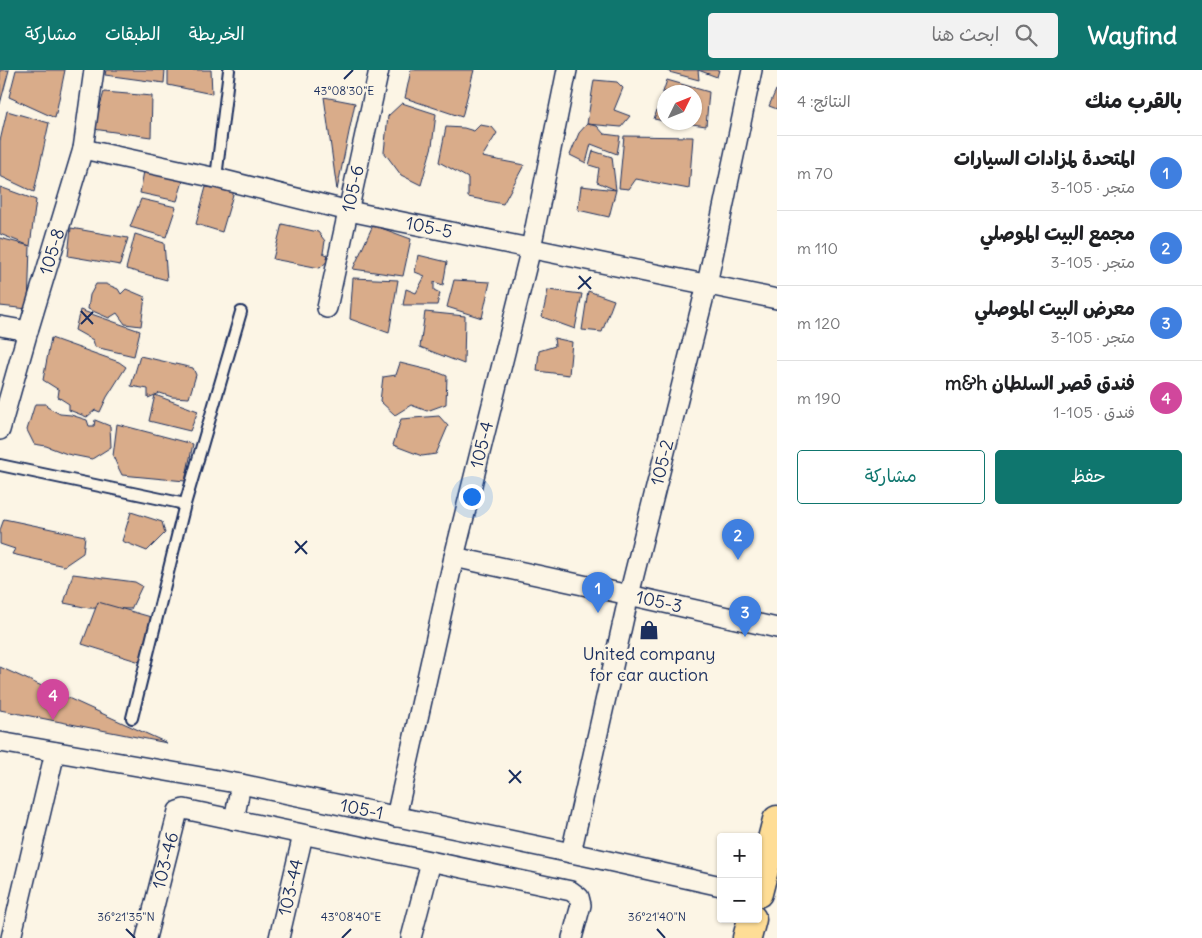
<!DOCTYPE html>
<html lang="ar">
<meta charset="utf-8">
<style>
:root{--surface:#fff;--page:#f2f2f2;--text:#202124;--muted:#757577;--line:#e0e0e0;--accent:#0f766e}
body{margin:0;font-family:Delius,"Playpen Sans Arabic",sans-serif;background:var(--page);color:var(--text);direction:rtl}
.controls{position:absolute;right:15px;bottom:15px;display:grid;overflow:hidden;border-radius:5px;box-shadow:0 1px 4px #0004}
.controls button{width:45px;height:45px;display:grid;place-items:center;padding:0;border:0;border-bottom:1px solid var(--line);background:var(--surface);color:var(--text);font:25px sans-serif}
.compass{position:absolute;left:657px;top:15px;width:45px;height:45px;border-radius:50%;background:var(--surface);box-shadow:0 1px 4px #0004;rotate:47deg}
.you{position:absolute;left:471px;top:426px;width:18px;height:18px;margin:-12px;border:4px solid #fff;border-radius:50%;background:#1a73e8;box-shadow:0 0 0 8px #1a73e833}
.badge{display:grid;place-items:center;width:32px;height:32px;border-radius:50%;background:var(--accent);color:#fff;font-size:16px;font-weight:700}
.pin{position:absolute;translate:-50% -41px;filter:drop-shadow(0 1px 2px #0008)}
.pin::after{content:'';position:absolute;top:26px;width:18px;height:15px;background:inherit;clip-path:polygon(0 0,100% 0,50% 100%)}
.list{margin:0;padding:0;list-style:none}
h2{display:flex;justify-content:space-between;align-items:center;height:65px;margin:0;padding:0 20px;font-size:21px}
h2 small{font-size:16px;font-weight:400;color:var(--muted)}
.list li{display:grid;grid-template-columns:32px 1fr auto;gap:15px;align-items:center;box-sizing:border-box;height:75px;padding:0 20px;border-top:1px solid var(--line)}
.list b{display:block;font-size:19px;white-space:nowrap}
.list p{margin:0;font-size:16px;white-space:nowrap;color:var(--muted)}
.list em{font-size:16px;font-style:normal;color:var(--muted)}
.actions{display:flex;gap:10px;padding:15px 20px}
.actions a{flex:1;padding:11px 0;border:1px solid var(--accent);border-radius:5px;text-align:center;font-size:18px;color:var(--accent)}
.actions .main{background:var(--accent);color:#fff}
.icon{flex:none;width:28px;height:28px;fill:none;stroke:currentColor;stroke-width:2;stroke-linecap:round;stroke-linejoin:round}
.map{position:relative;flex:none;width:777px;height:868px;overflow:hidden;direction:ltr}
header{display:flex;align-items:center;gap:30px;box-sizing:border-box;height:70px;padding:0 25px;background:var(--accent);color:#fff}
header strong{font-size:24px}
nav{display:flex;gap:28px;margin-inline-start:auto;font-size:18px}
.search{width:350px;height:45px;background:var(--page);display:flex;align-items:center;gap:12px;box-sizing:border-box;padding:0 18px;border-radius:5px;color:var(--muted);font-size:19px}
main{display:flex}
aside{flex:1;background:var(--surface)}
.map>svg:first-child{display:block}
</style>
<header>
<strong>Wayfind</strong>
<div class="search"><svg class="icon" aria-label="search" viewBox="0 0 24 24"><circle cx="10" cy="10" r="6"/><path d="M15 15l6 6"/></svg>ابحث هنا</div>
<nav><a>الخريطة</a><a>الطبقات</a><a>مشاركة</a></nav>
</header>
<main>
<aside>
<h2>بالقرب منك<small>النتائج: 4</small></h2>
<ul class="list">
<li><span class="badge" style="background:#3f7fe0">1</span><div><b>المتحدة لمزادات السيارات</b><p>متجر · 105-3</p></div><em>70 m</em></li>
<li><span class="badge" style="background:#3f7fe0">2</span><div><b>مجمع البيت الموصلي</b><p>متجر · 105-3</p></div><em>110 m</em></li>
<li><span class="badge" style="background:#3f7fe0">3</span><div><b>معرض البيت الموصلي</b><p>متجر · 105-3</p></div><em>120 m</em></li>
<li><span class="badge" style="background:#d1479c">4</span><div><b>فندق قصر السلطان m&amp;h</b><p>فندق · 105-1</p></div><em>190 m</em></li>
</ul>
<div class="actions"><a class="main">حفظ</a><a>مشاركة</a></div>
</aside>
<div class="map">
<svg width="777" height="868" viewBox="0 0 777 868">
<rect width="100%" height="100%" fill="#fcf5e5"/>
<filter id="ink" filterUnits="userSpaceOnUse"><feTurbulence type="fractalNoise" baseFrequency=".02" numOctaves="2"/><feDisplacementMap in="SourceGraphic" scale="10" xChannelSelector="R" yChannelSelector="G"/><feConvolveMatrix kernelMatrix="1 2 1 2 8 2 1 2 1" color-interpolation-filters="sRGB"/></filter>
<g filter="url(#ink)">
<g fill="#d9ac8a" stroke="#1b2f5e">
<polygon points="0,0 9,0 0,34"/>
<polygon points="16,0 65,0 55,48 9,27"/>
<polygon points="106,0 165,0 164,13 105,5"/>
<polygon points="168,0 211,0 212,24 168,15"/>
<polygon points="411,0 474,0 462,47 405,28"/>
<polygon points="669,0 719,0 717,7 698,0 699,10 669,2"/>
<polygon points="594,10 617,12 623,18 614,40 630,46 621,57 587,54"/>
<polygon points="667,10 709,22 706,56 678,52 694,52 694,22 664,22 664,51 654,49"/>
<polygon points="776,20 777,20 777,39 769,36"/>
<polygon points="104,22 152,26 151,67 93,59"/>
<polygon points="324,27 355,33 337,120"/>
<polygon points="402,33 436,44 432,76 421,115 401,105 384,82 388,46"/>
<polygon points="7,41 49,53 34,122 0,106 0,71"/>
<polygon points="587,54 597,56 604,64 620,66 617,84 591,74 586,93 570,85 579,63"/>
<polygon points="480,55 492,57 497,63 482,87 524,95 503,134 468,127 468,108 439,92 446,57 464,58 474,61"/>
<polygon points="624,66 693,67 689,119 636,109 629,119 619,118"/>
<polygon points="593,81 612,87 616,120 597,112 599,98 589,95"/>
<polygon points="144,101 183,111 177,131 140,123"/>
<polygon points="581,116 616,120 609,147 578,140"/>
<polygon points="0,117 36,130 30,176 0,164"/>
<polygon points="206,117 234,121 222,162 196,154"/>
<polygon points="141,129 176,137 166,167 130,157"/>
<polygon points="282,154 318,162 325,171 323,183 332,187 320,198 273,189"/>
<polygon points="373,155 411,169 403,206 353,199"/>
<polygon points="71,158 128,168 120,195 68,186"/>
<polygon points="135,164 164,173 167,210 126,199"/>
<polygon points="0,168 30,176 28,239 0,236"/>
<polygon points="418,185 447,192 443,215 434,212 434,220 440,223 437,235 403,235 406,219 416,223 425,206 415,202"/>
<polygon points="353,208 398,210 389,263 350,249"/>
<polygon points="454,210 490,212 482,248 447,237"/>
<polygon points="96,214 106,214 118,219 121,224 126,219 145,227 141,256 125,254 117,243 109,248 88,239 90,225"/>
<polygon points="548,220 582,224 575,259 542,247"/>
<polygon points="588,221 614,230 602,262 582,260"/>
<polygon points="80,240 140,261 134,286 95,277 93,270 75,260"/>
<polygon points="425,242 465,246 464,294 420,277"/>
<polygon points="51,268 119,292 126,297 107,327 100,342 95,340 87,347 69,340 69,334 58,327 59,320 43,310"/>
<polygon points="554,268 572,272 569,305 537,301 539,281 555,276"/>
<polygon points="140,286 193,298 196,305 189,328 172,327 160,323 148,328 148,319 131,316"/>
<polygon points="400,293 437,302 447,306 446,334 427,341 411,335 395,345 380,331 383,307 396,305"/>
<polygon points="155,325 198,341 190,361 149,351"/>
<polygon points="35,334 46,334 47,337 60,344 71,345 87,350 89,356 94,356 95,350 110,356 111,377 92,389 67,384 46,376 34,374 27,360"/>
<polygon points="439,346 448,356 436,384 422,386 393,375 401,349"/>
<polygon points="117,354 193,374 185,411 122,405 117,395 113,386"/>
<polygon points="131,442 162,452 165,463 147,481 122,471"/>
<polygon points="4,449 85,466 83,483 64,496 12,484 15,479 0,474 0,460"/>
<polygon points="73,504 135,512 142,516 131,539 89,538 64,533"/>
<polygon points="98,532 151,547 140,592 82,574"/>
<polygon points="0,597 167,673 0,640"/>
</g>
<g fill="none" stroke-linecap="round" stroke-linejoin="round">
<defs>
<g id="service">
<polyline points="216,108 229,0"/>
<polyline points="0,395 185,434"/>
<polyline points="132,648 185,434 241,242"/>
</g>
<g id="minor">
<path id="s1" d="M 83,79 L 216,108 L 349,141 L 777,229"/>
<path id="s2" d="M 327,238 L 379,0"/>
<polyline points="0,256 28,261"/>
<path id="s3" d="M 0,360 L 28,261 L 83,79 L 94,0"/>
<path id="s4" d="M 454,487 L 629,525 L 777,558"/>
<path id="s5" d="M 0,672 L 241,714 L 595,788 L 721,816"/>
<path id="s6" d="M 396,747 L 454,487 L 531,178 L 567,0"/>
<polyline points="234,750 241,714"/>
<path id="s7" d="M 571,783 L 629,525 L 707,214 L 752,0"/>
<polyline points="11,868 55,682"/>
<path id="s8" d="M 146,868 L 178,741 L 184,739 L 571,821 L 579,827 L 581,835 L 572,868"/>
<path id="s9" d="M 279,868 L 303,765"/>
<polyline points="411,868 431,792"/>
</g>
<g id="primary">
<polyline points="758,823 777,750"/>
<polyline points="747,868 752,849"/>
</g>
</defs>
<use href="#service" stroke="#1b2f5e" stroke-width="14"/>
<use href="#minor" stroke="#1b2f5e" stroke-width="22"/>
<use href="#primary" stroke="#1b2f5e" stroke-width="31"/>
<use href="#service" stroke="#fcf5e5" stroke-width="10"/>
<use href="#minor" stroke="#fcf5e5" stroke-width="19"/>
<use href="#primary" stroke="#fedd96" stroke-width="28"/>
</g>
</g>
<path fill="none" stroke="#1b2f5e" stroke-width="2" d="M 344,9 L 353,0M 579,206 L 591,219M 578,219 L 591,207M 81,241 L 93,254M 81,254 L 93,242M 295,471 L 307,484M 295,483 L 307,471M 509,700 L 521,713M 509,713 L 521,701M 126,859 L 135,868M 657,859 L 665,868M 342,868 L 351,859"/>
<defs>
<symbol id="shop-bare" viewBox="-9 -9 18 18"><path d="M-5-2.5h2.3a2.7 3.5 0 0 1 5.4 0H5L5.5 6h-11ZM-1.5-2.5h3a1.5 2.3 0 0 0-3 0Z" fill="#1b2f5e" stroke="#fcf5e5" stroke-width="2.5" paint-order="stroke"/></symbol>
</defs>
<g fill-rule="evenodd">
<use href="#shop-bare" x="635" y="546" width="28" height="28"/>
</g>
<g text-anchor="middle" stroke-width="5" stroke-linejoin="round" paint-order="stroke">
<g font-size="18" fill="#1b2f5e" stroke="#fcf5e5">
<text dy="6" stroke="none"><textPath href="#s2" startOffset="122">105-6</textPath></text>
<text dy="6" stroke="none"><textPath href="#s1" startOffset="355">105-5</textPath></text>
<text dy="6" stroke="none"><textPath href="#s3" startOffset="186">105-8</textPath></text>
<text dy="6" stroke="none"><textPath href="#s6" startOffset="382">105-4</textPath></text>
<text dy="6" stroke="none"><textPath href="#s7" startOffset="401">105-2</textPath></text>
<text dy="6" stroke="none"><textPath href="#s4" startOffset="210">105-3</textPath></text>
<text dy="6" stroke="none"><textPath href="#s5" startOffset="368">105-1</textPath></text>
<text dy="6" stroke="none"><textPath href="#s8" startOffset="80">103-46</textPath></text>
<text dy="6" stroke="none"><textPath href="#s9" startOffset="52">103-44</textPath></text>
</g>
<g font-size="18" fill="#1b2f5e" stroke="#fcf5e5">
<text x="649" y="590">United company<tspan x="649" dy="21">for car auction</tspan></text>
</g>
</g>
<g font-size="12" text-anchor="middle" fill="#1b2f5e" stroke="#fcf5e5" stroke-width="5" stroke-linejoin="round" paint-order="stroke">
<text x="344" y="25">43°08'30"E</text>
<text x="126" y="851">36°21'35"N</text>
<text x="657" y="851">36°21'40"N</text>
<text x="351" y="851">43°08'40"E</text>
</g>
</svg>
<div class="controls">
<button>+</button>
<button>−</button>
</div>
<svg class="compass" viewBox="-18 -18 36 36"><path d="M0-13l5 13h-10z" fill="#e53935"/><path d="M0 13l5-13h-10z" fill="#757577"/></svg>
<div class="you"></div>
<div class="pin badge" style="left:598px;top:543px;background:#3f7fe0">1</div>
<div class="pin badge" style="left:738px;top:490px;background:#3f7fe0">2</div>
<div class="pin badge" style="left:745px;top:567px;background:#3f7fe0">3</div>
<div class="pin badge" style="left:53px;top:650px;background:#d1479c">4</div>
</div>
</main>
